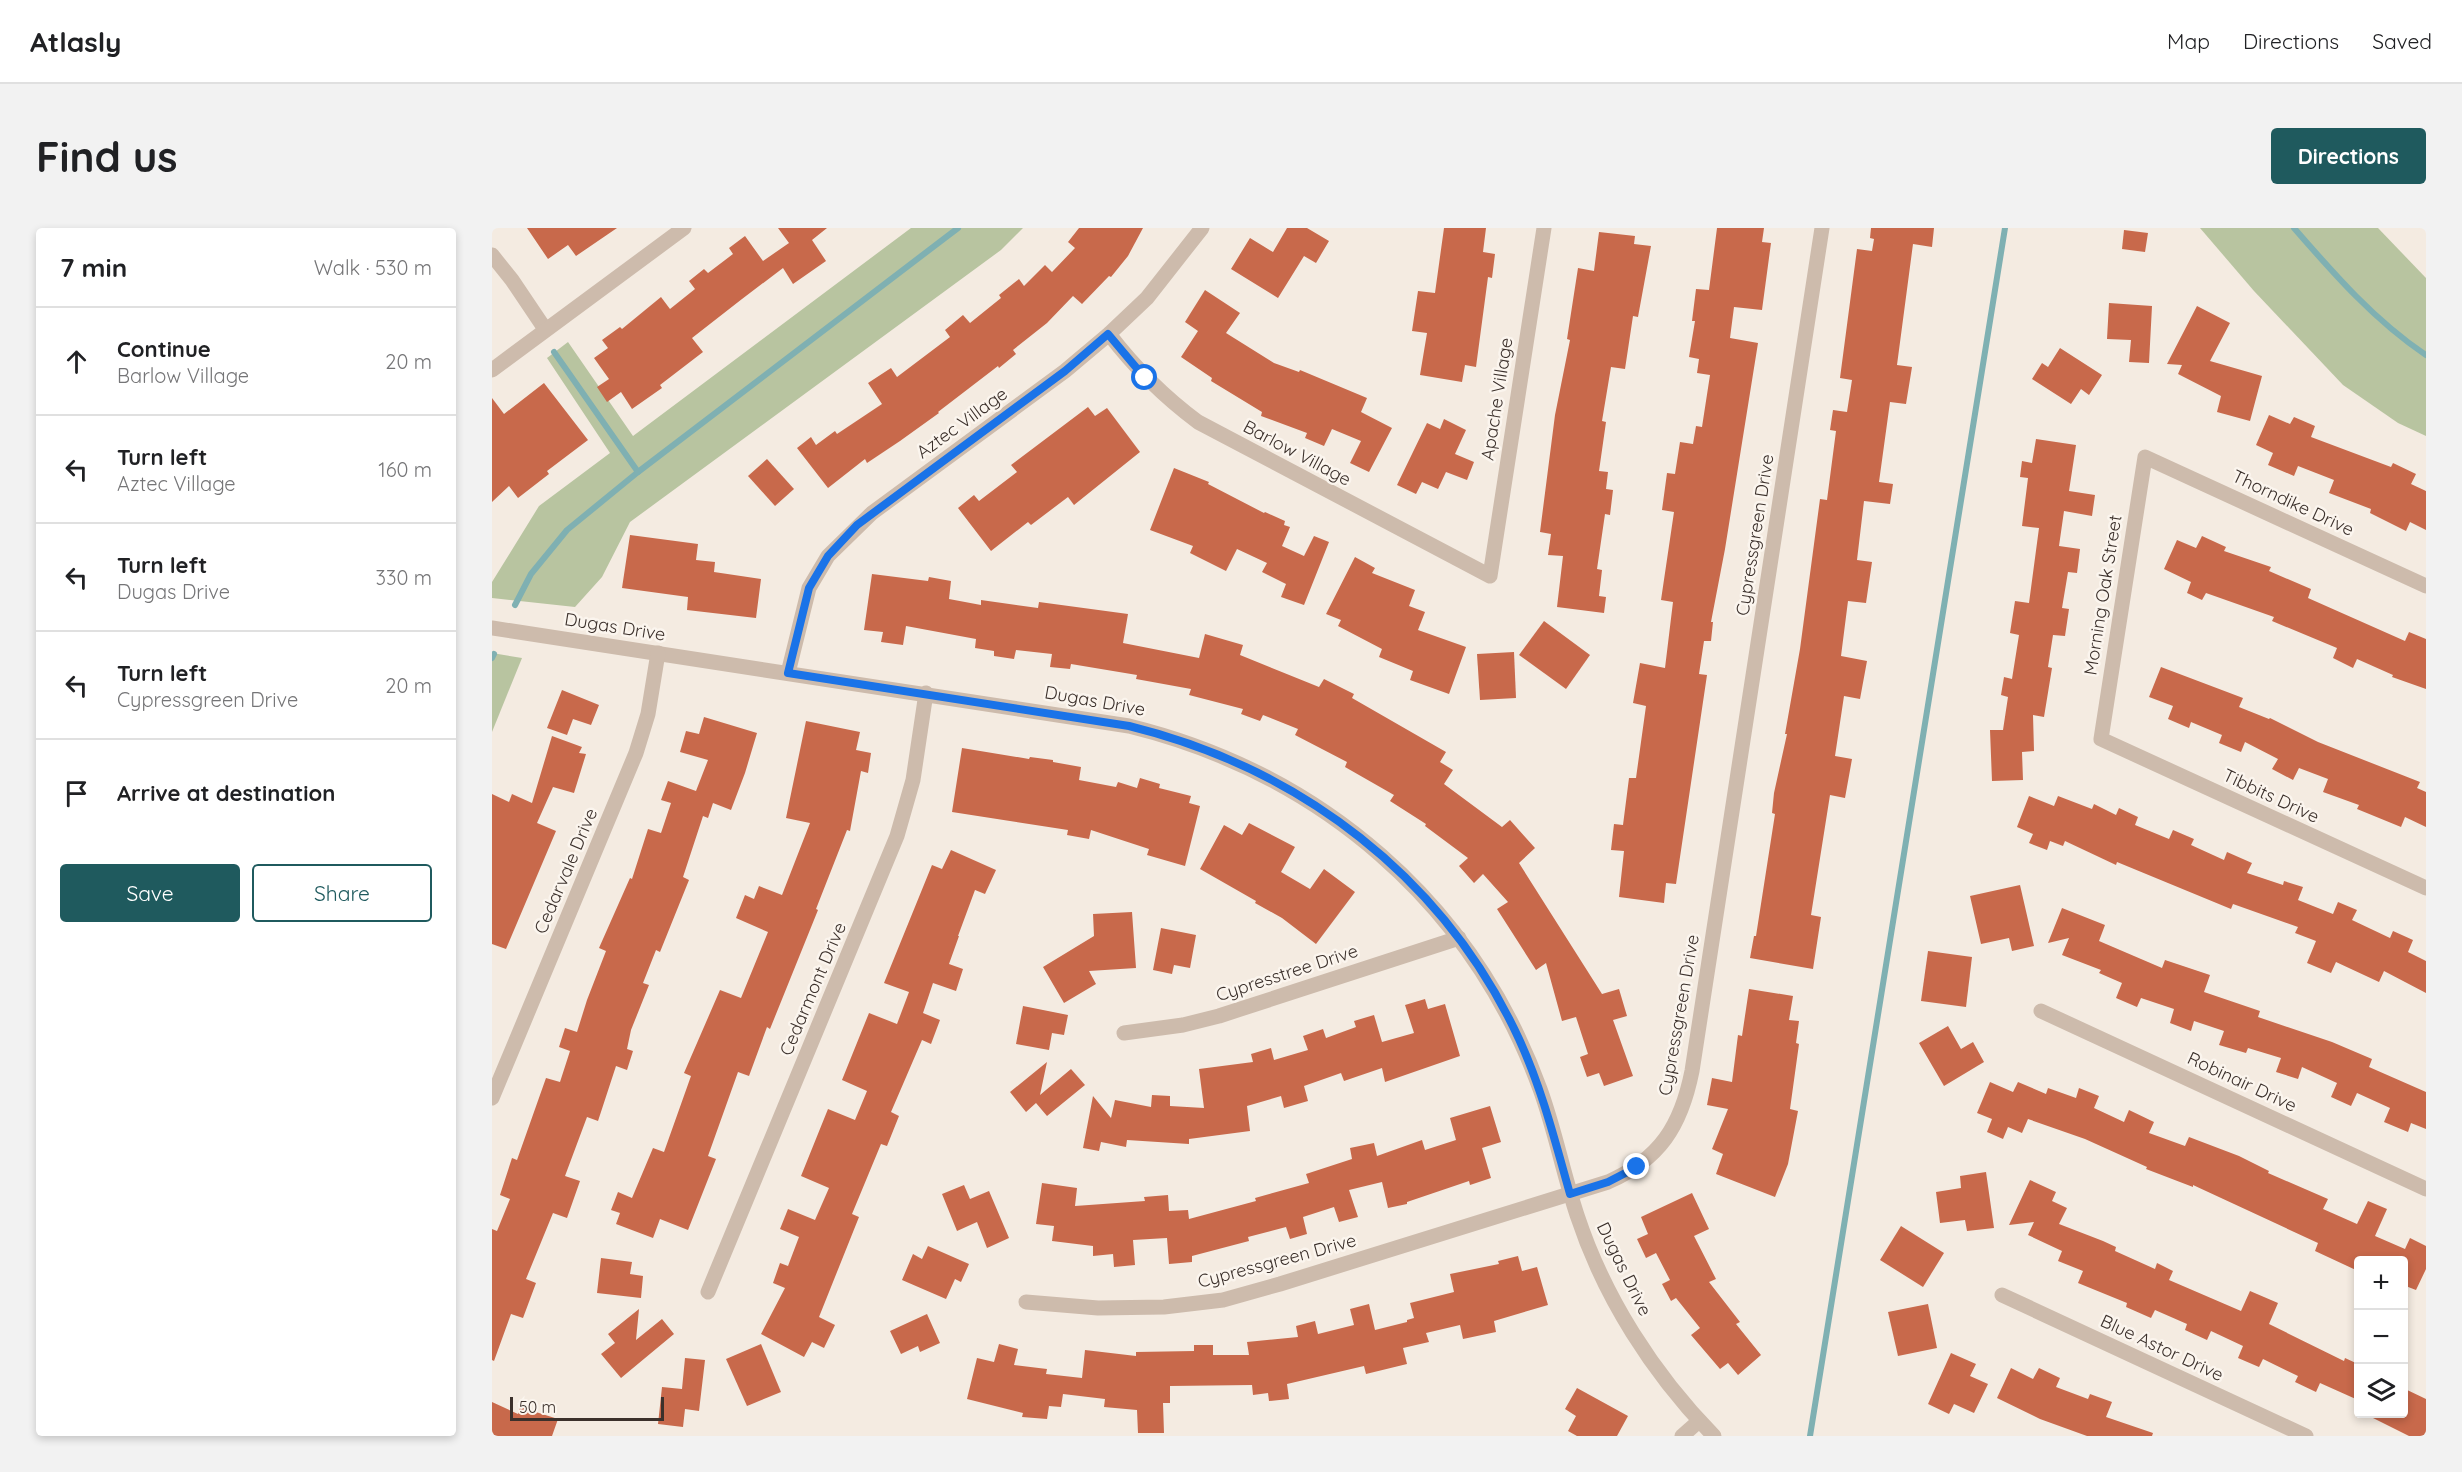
<!DOCTYPE html>
<meta charset="utf-8">
<style>
:root{--surface:#fff;--page:#f2f2f2;--text:#202124;--muted:#757577;--line:#e0e0e0;--accent:#1f5a5e}
body{margin:0;font-family:Quicksand,sans-serif;background:var(--page);color:var(--text)}
.controls{position:absolute;right:18px;bottom:18px;display:grid;overflow:hidden;border-radius:6px;box-shadow:0 3px 9px #0003}
.controls button{width:54px;height:54px;display:grid;place-items:center;padding:0;border:0;border-bottom:2px solid var(--line);background:var(--surface);color:var(--text);font:30px sans-serif}
.scale{position:absolute;left:18px;bottom:15px;width:154px;box-sizing:border-box;padding-left:6px;border:3px solid #3b302b;border-top:0;font-size:16px;line-height:21px;white-space:nowrap;color:#3b302b;-webkit-text-stroke:4px #fbf5ee;paint-order:stroke}
.stop{position:absolute;width:18px;height:18px;margin:-14px;border:4px solid #1a73e8;border-radius:50%;background:#fff}
.stop.end{background:#1a73e8;border-color:#fff;box-shadow:0 2px 6px #0008}
.list{margin:0;padding:0;list-style:none}
h2{display:flex;justify-content:space-between;align-items:center;height:78px;margin:0;padding:0 24px;font-size:26px}
h2 small{font-size:20px;font-weight:400;color:var(--muted)}
.list li{display:grid;grid-template-columns:39px 1fr auto;gap:18px;align-items:center;box-sizing:border-box;height:108px;padding:0 24px;border-top:2px solid var(--line)}
.list b{display:block;font-size:22px;white-space:nowrap}
.list p{margin:0;font-size:20px;white-space:nowrap;color:var(--muted)}
.list em{font-size:20px;font-style:normal;color:var(--muted)}
.actions{display:flex;gap:12px;padding:18px 24px}
.actions a{flex:1;padding:14px 0;border:2px solid var(--accent);border-radius:6px;text-align:center;font-size:21px;color:var(--accent)}
.actions .main{background:var(--accent);color:#fff}
.icon{flex:none;width:33px;height:33px;fill:none;stroke:currentColor;stroke-width:2;stroke-linecap:round;stroke-linejoin:round}
.map{position:relative;flex:none;width:1934px;height:1208px;overflow:hidden;border-radius:6px}
header{display:flex;align-items:center;gap:36px;box-sizing:border-box;height:84px;padding:0 30px;background:var(--surface);border-bottom:2px solid var(--line)}
header strong{font-size:28px}
nav{display:flex;gap:33px;margin-inline-start:auto;font-size:21px}
.intro{display:flex;align-items:center;justify-content:space-between;box-sizing:border-box;height:144px;padding:0 36px}
h1{margin:0;font-size:42px}
.button{padding:15px 27px;border-radius:6px;background:var(--accent);color:#fff;font-size:21px;font-weight:700}
main{display:flex;gap:36px;padding:0 36px}
aside{flex:1;background:var(--surface);border-radius:6px;box-shadow:0 3px 9px #0003}
.map>svg:first-child{display:block}
</style>
<header>
<strong>Atlasly</strong>
<nav><a>Map</a><a>Directions</a><a>Saved</a></nav>
</header>
<div class="intro"><h1>Find us</h1><a class="button">Directions</a></div>
<main>
<aside>
<h2>7 min<small>Walk · 530 m</small></h2>
<ul class="list">
<li><svg class="icon" aria-label="ahead" viewBox="0 0 24 24"><path d="M12 20V5M6 11l6-6 6 6"/></svg><div><b>Continue</b><p>Barlow Village</p></div><em>20 m</em></li>
<li><svg class="icon" aria-label="left" viewBox="0 0 24 24"><path d="M17 20v-9H6M10 6l-5 5 5 5"/></svg><div><b>Turn left</b><p>Aztec Village</p></div><em>160 m</em></li>
<li><svg class="icon" aria-label="left" viewBox="0 0 24 24"><path d="M17 20v-9H6M10 6l-5 5 5 5"/></svg><div><b>Turn left</b><p>Dugas Drive</p></div><em>330 m</em></li>
<li><svg class="icon" aria-label="left" viewBox="0 0 24 24"><path d="M17 20v-9H6M10 6l-5 5 5 5"/></svg><div><b>Turn left</b><p>Cypressgreen Drive</p></div><em>20 m</em></li>
<li><svg class="icon" aria-label="arrive" viewBox="0 0 24 24"><path d="M6 21V4h12l-3 4 3 4H6"/></svg><div><b>Arrive at destination</b></div></li>
</ul>
<div class="actions"><a class="main">Save</a><a>Share</a></div>
</aside>
<div class="map">
<svg width="1934" height="1208" viewBox="0 0 1934 1208">
<rect width="100%" height="100%" fill="#f4ebe1"/>
<g fill="#b8c4a0">
<polygon points="419,0 531,0 509,22 138,294 110,349 83,379 0,370 0,354 47,278 118,225 55,130 76,114 141,208"/>
<polygon points="1708,0 1886,0 1934,50 1934,208 1906,195 1851,157 1762,63"/>
<polygon points="0,425 30,430 0,504"/>
</g>
<g fill="none" stroke-linecap="round" stroke-linejoin="round">
<g stroke="#7fb0b2" stroke-width="6">
<path d="M 1802,0 C 1842,46 1883,93 1934,127"/>
<polyline points="62,124 146,244"/>
<polyline points="23,377 39,346 75,302 146,244 466,0"/>
<polyline points="0,430 2,426"/>
<polyline points="1318,1208 1513,0"/>
</g>
</g>
<g fill="#c8694b">
<polygon points="35,0 125,0 84,28 76,17 56,31"/>
<polygon points="286,0 335,0 320,12 334,33 301,56 291,40 250,71 200,110 211,124 168,157 170,160 140,181 129,164 115,174 105,159 117,151 102,130 116,120 110,112 128,99 130,101 169,69 178,81 203,61 197,53 212,41 216,45 241,26 237,20 253,8 271,33 297,15"/>
<polygon points="587,0 651,0 636,28 619,49 617,48 590,76 581,68 555,95 521,122 524,126 507,140 506,138 446,184 447,185 408,213 375,235 373,231 336,260 305,220 319,209 324,217 343,203 345,206 390,176 376,155 399,140 405,149 458,109 453,102 471,87 478,95 509,70 507,67 527,51 532,58 553,37 560,44 583,20 576,14"/>
<polygon points="795,0 815,0 837,13 824,35 812,28 786,70 739,41 758,10 781,24"/>
<polygon points="952,0 994,0 991,24 1003,26 1000,50 996,49 984,139 973,137 970,154 928,147 935,105 920,103 926,63 943,65"/>
<polygon points="1225,0 1272,0 1270,14 1279,15 1270,82 1242,79 1238,110 1266,115 1233,321 1219,394 1221,394 1219,413 1212,413 1207,446 1215,447 1184,656 1174,655 1172,675 1127,669 1132,623 1119,622 1122,596 1131,597 1137,550 1144,550 1154,478 1141,475 1148,435 1173,440 1181,374 1169,372 1182,284 1170,282 1175,245 1183,246 1188,214 1201,216 1204,198 1210,199 1218,147 1205,145 1207,131 1197,129 1203,93 1200,93 1204,61 1217,62"/>
<polygon points="1379,0 1442,0 1440,19 1421,16 1405,137 1420,139 1414,176 1398,174 1387,254 1401,256 1398,276 1372,273 1365,332 1380,334 1374,375 1356,373 1349,428 1375,433 1368,471 1352,468 1343,528 1360,531 1353,570 1338,567 1319,687 1329,689 1321,741 1258,730 1262,708 1264,708 1283,586 1280,585 1282,565 1295,506 1293,506 1308,421 1328,271 1335,272 1344,203 1338,202 1341,182 1355,184 1360,152 1348,150 1365,21 1380,23 1382,11 1378,10"/>
<polygon points="1632,2 1656,5 1653,24 1630,21"/>
<polygon points="1107,4 1143,8 1142,16 1159,18 1146,89 1141,88 1133,141 1119,139 1110,193 1114,194 1107,243 1116,244 1114,261 1121,262 1118,287 1113,286 1105,341 1110,342 1107,368 1114,369 1112,385 1065,379 1071,328 1056,327 1059,306 1048,304 1063,187 1078,112 1075,111 1086,40 1102,43"/>
<polygon points="713,62 748,85 734,105 782,135 807,144 808,142 875,170 869,184 900,200 877,244 858,235 869,213 840,201 832,218 813,210 815,205 769,188 770,184 719,153 720,150 689,129 706,103 693,94"/>
<polygon points="1617,75 1660,78 1657,135 1637,134 1639,112 1615,111"/>
<polygon points="1705,78 1738,95 1718,133 1770,148 1758,193 1725,184 1729,168 1686,146 1690,137 1675,136"/>
<polygon points="1568,120 1610,147 1597,167 1589,161 1579,176 1540,151 1550,135 1556,139"/>
<polygon points="52,155 96,212 55,243 57,246 26,270 17,258 0,274 0,170 12,186"/>
<polygon points="596,179 603,188 615,180 648,224 582,277 576,269 539,297 536,294 499,323 466,280 482,267 487,273 525,244 519,237"/>
<polygon points="1777,187 1798,196 1802,189 1823,198 1819,209 1899,239 1901,235 1924,246 1919,256 1934,263 1934,302 1918,294 1914,303 1878,285 1879,281 1837,265 1842,252 1806,238 1802,248 1776,237 1781,225 1764,217"/>
<polygon points="952,191 974,202 963,226 982,234 975,252 954,244 946,261 930,254 924,266 905,257 935,195 948,201"/>
<polygon points="1544,211 1584,217 1577,263 1603,267 1600,288 1572,283 1567,318 1588,321 1585,345 1576,344 1570,380 1577,381 1573,408 1561,407 1556,439 1560,440 1552,489 1541,487 1542,523 1530,524 1531,552 1500,553 1498,502 1511,502 1516,469 1509,467 1512,449 1520,451 1527,407 1518,405 1523,373 1537,375 1547,300 1530,298 1536,250 1528,249 1530,233 1540,235"/>
<polygon points="275,231 302,261 283,278 256,248"/>
<polygon points="682,240 717,254 716,256 772,285 773,284 793,293 792,297 798,299 790,318 812,328 822,308 837,314 812,377 789,369 794,356 770,344 775,335 745,321 734,343 698,325 701,318 658,302"/>
<polygon points="138,307 206,316 204,332 223,334 222,344 269,351 264,390 195,382 196,369 130,360"/>
<polygon points="1710,308 1734,319 1732,323 1779,339 1777,343 1819,361 1816,370 1913,413 1917,404 1934,411 1934,461 1900,449 1901,447 1865,431 1861,440 1841,430 1845,420 1780,393 1782,389 1714,365 1710,372 1695,365 1699,354 1672,341 1685,312 1704,320"/>
<polygon points="863,329 883,340 880,345 923,362 917,378 933,384 926,402 974,419 957,466 918,452 921,443 887,429 890,421 846,398 849,392 834,386"/>
<polygon points="380,346 436,353 437,349 459,353 457,371 489,377 489,372 546,380 547,374 636,386 631,415 707,430 713,406 751,417 748,427 827,459 832,451 862,466 860,470 954,524 948,534 961,542 952,556 1010,599 1018,592 1043,620 1027,635 1110,766 1127,761 1135,788 1121,792 1141,848 1112,858 1107,845 1095,849 1088,829 1096,826 1084,789 1070,793 1054,735 1044,742 1005,681 1016,674 991,646 982,655 967,638 976,630 933,598 934,596 898,573 902,567 853,539 855,534 803,507 806,501 771,487 768,493 749,486 751,481 697,467 699,461 644,451 645,447 579,436 578,441 558,439 560,426 524,422 522,431 502,428 502,423 483,420 484,411 414,398 411,417 389,414 391,404 372,402"/>
<polygon points="1052,393 1098,427 1074,461 1027,427"/>
<polygon points="1022,424 1024,470 988,472 985,426"/>
<polygon points="1669,439 1751,470 1747,479 1777,491 1778,490 1826,514 1928,554 1925,560 1934,564 1934,599 1913,589 1909,599 1865,581 1867,577 1831,564 1836,551 1807,540 1801,552 1780,541 1786,531 1753,514 1749,524 1727,515 1730,507 1699,494 1697,500 1676,491 1681,478 1657,469"/>
<polygon points="70,462 107,477 99,497 81,491 75,507 55,500"/>
<polygon points="212,489 265,505 253,545 239,582 221,575 216,590 211,588 191,649 197,652 168,724 164,722 151,755 157,757 139,802 135,821 141,823 135,842 124,838 106,893 95,889 73,948 88,953 75,990 61,985 34,1051 44,1055 31,1090 19,1086 2,1133 0,1132 0,1001 5,1003 18,971 8,967 20,930 25,932 54,850 68,854 78,823 67,819 73,800 85,804 95,772 114,723 107,720 138,650 140,651 156,601 169,605 179,575 169,572 176,553 204,563 216,532 188,524 194,503 207,506"/>
<polygon points="314,493 368,504 364,522 379,525 376,545 369,543 358,603 355,602 324,681 326,682 278,801 275,799 257,848 246,844 216,928 224,931 196,1002 168,991 161,1010 124,996 128,985 119,982 126,964 140,970 161,920 172,924 199,848 192,845 228,762 249,770 276,704 244,690 253,667 262,671 267,658 290,667 318,595 294,590"/>
<polygon points="60,508 90,519 87,525 94,526 82,565 61,559 45,595 64,603 14,721 0,716 0,566 17,574 20,566 40,575"/>
<polygon points="470,520 537,531 538,529 561,532 561,534 589,539 587,552 624,559 626,554 645,560 648,550 668,556 667,560 699,568 697,575 708,578 693,638 655,627 657,621 599,602 597,611 575,607 576,602 460,584"/>
<polygon points="1537,568 1562,578 1566,568 1600,581 1602,576 1624,587 1627,580 1646,589 1643,597 1677,611 1681,602 1702,611 1699,617 1732,632 1735,624 1760,635 1755,645 1791,657 1792,653 1811,659 1806,672 1841,686 1846,674 1865,682 1860,692 1898,710 1901,703 1921,712 1916,724 1934,733 1934,765 1892,743 1887,754 1844,734 1839,745 1815,735 1824,713 1803,705 1806,699 1741,676 1739,681 1625,634 1624,637 1573,613 1571,618 1558,613 1555,622 1537,615 1541,606 1525,599"/>
<polygon points="757,595 803,619 789,644 818,661 832,641 863,664 824,716 790,690 763,675 764,673 708,641 732,597 750,607"/>
<polygon points="459,622 504,642 493,666 483,662 466,708 467,708 457,736 471,741 464,763 441,755 431,785 448,792 439,816 430,812 399,884 407,888 395,918 389,916 360,986 367,989 327,1089 343,1097 332,1120 320,1114 312,1129 269,1106 293,1060 281,1055 288,1035 296,1038 307,1009 288,1001 296,981 323,992 337,960 309,948 336,881 363,892 375,863 350,852 377,785 405,796 417,764 392,755 440,637 450,641"/>
<polygon points="1528,657 1542,718 1520,723 1517,710 1489,716 1478,668"/>
<polygon points="1570,680 1613,697 1607,713 1670,740 1673,732 1718,747 1712,764 1768,783 1766,789 1840,814 1880,831 1877,839 1934,864 1934,901 1919,895 1916,904 1892,894 1898,880 1865,865 1859,878 1839,869 1845,855 1810,839 1806,851 1784,844 1789,830 1756,820 1754,825 1727,817 1732,803 1702,793 1699,803 1678,795 1682,781 1649,770 1645,779 1624,770 1630,755 1607,745 1609,742 1570,727 1577,710 1556,715"/>
<polygon points="640,684 644,740 597,743 604,756 572,775 551,739 602,708 601,686"/>
<polygon points="669,700 704,707 698,740 682,737 680,746 661,742"/>
<polygon points="1436,723 1480,729 1474,779 1429,773"/>
<polygon points="1257,761 1301,768 1297,792 1307,793 1304,815 1307,816 1298,881 1306,883 1296,936 1283,969 1224,946 1231,926 1220,921 1236,881 1215,877 1220,850 1240,854 1246,807 1250,808"/>
<polygon points="933,771 936,781 953,776 968,828 893,854 890,840 852,853 849,845 812,858 816,873 792,880 789,868 755,878 758,903 697,911 697,916 635,912 634,919 609,914 607,923 591,920 601,868 619,890 623,872 659,879 660,867 678,868 678,878 712,880 707,841 761,834 759,826 779,820 782,832 816,822 811,808 831,801 834,810 864,799 862,793 882,787 890,814 922,805 913,777"/>
<polygon points="531,778 576,787 572,807 560,805 557,822 524,816"/>
<polygon points="1456,798 1469,821 1481,814 1492,834 1452,858 1427,815"/>
<polygon points="555,834 548,867 579,841 593,857 555,888 544,875 534,884 518,864"/>
<polygon points="1498,854 1521,864 1526,854 1554,866 1556,860 1584,870 1587,860 1607,868 1602,880 1632,894 1637,882 1662,894 1657,905 1693,918 1697,909 1747,928 1777,943 1776,945 1836,971 1831,981 1865,996 1876,973 1895,981 1883,1008 1913,1021 1918,1010 1934,1018 1934,1041 1924,1062 1911,1057 1911,1032 1866,1032 1866,1043 1823,1023 1826,1015 1701,957 1701,959 1654,941 1655,939 1593,911 1536,891 1530,905 1516,899 1511,911 1495,904 1500,891 1485,885"/>
<polygon points="998,878 1009,914 990,920 999,950 978,957 977,953 915,974 915,976 896,980 890,954 857,962 866,989 847,994 842,979 811,989 815,1006 798,1011 794,999 756,1009 757,1013 700,1028 700,1034 677,1036 675,1010 641,1012 643,1037 622,1039 621,1026 601,1028 601,1018 560,1013 562,998 544,996 550,955 585,960 583,978 653,973 652,969 676,967 677,983 696,982 697,991 764,973 763,970 817,955 814,946 860,931 858,920 882,915 885,928 930,912 933,922 964,912 958,890"/>
<polygon points="1494,944 1502,1000 1475,1003 1473,992 1448,995 1444,964 1469,960 1468,948"/>
<polygon points="1538,952 1564,964 1560,973 1575,980 1567,996 1611,1013 1624,1019 1623,1023 1663,1041 1665,1035 1681,1043 1677,1052 1749,1083 1758,1063 1786,1075 1777,1096 1852,1133 1853,1130 1866,1136 1866,1172 1828,1155 1824,1164 1803,1154 1806,1148 1771,1131 1767,1139 1746,1130 1751,1118 1719,1103 1715,1112 1693,1102 1695,1096 1663,1082 1659,1090 1634,1079 1635,1075 1586,1055 1591,1043 1566,1033 1570,1023 1536,1007 1542,994 1517,997"/>
<polygon points="472,957 478,971 497,963 517,1010 495,1020 485,994 465,1003 450,966"/>
<polygon points="1200,965 1217,1001 1202,1008 1224,1051 1217,1054 1248,1094 1244,1096 1269,1127 1246,1147 1236,1135 1228,1141 1199,1107 1208,1100 1184,1070 1179,1073 1170,1056 1178,1052 1164,1025 1154,1030 1145,1011 1156,1006 1149,989"/>
<polygon points="1409,998 1452,1025 1431,1059 1388,1032"/>
<polygon points="436,1018 477,1036 469,1054 463,1051 454,1071 410,1052 421,1026 430,1031"/>
<polygon points="1026,1028 1030,1043 1045,1039 1056,1077 1002,1093 1004,1104 971,1111 968,1097 934,1105 937,1114 911,1120 915,1136 874,1146 872,1138 795,1156 797,1171 777,1173 776,1165 761,1167 760,1157 678,1158 678,1175 671,1175 672,1205 646,1205 645,1182 612,1179 613,1171 571,1166 569,1179 557,1178 555,1191 530,1189 531,1185 475,1171 485,1130 502,1134 507,1116 526,1121 522,1137 555,1141 554,1146 590,1150 593,1122 644,1128 644,1124 702,1123 702,1117 721,1117 721,1127 757,1127 755,1114 806,1109 804,1098 823,1093 826,1106 862,1097 858,1081 877,1076 883,1102 915,1094 915,1092 922,1090 918,1075 962,1064 958,1046 1007,1036 1006,1033"/>
<polygon points="109,1030 140,1034 138,1046 151,1048 149,1070 105,1065"/>
<polygon points="1436,1076 1445,1120 1406,1128 1396,1084"/>
<polygon points="147,1081 144,1112 170,1091 182,1106 129,1150 109,1126 123,1115 116,1106"/>
<polygon points="435,1086 448,1115 428,1124 426,1118 409,1126 398,1103"/>
<polygon points="269,1116 289,1164 255,1178 234,1131"/>
<polygon points="1459,1125 1484,1136 1478,1148 1496,1156 1482,1185 1462,1176 1457,1186 1436,1176"/>
<polygon points="193,1130 213,1132 207,1183 193,1181 191,1199 166,1196 170,1159 190,1161"/>
<polygon points="1519,1140 1541,1151 1547,1140 1568,1150 1564,1159 1596,1171 1598,1166 1620,1174 1614,1189 1661,1205 1660,1208 1595,1208 1548,1191 1505,1170"/>
<polygon points="1085,1160 1136,1188 1125,1208 1085,1208 1076,1203 1084,1188 1073,1181"/>
<polygon points="1911,1160 1934,1171 1934,1208 1917,1208 1871,1185 1911,1185"/>
<polygon points="0,1174 26,1186 28,1179 66,1191 60,1208 0,1208"/>
</g>
<g fill="none" stroke-linecap="round" stroke-linejoin="round">
<g stroke="#cdbbac" stroke-width="15">
<polyline points="0,27 20,52 53,101"/>
<path d="M 617,106 C 643,140 671,168 706,194 L 998,348 L 1052,0"/>
<polyline points="0,142 192,0"/>
<polyline points="1934,358 1653,229 1609,511 1934,660"/>
<path d="M 0,400 L 637,498 C 828,545 980,674 1048,861 C 1063,902 1071,945 1085,987 C 1112,1069 1161,1146 1222,1208"/>
<polyline points="296,445 317,360 336,328 380,285 573,143 617,106 655,70 710,0"/>
<polyline points="1549,783 1934,961"/>
<polyline points="632,805 691,797 727,788 967,710"/>
<polyline points="0,870 144,525 156,486 166,425"/>
<polyline points="216,1064 405,608 421,552 434,465"/>
<polyline points="1510,1067 1814,1208"/>
<path d="M 534,1074 L 606,1080 L 672,1079 L 731,1072 L 788,1056 L 1116,954 C 1168,931 1189,898 1200,843 L 1330,0"/>
<polyline points="1190,1208 1207,1193"/>
</g>
</g>
<g fill="none" stroke-linecap="round" stroke-linejoin="round">
<path stroke="#1a73e8" stroke-width="8" d="M 653,150 L 616,106 L 573,143 L 365,297 L 336,328 L 317,360 L 296,445 L 637,498 C 808,540 952,649 1027,811 C 1050,861 1063,913 1078,966 L 1116,954 L 1145,939"/>
</g>
<g text-anchor="middle" stroke-width="5" stroke-linejoin="round" paint-order="stroke">
<g font-size="18" fill="#3b302b" stroke="#fbf5ee">
<text transform="translate(1005 171) rotate(-81)" y="6">Apache Village</text>
<text transform="translate(470 195) rotate(-36)" y="6">Aztec Village</text>
<text transform="translate(805 225) rotate(28)" y="6">Barlow Village</text>
<text transform="translate(1801 275) rotate(25)" y="6">Thorndike Drive</text>
<text transform="translate(1263 307) rotate(-81)" y="6">Cypressgreen Drive</text>
<text transform="translate(1611 367) rotate(-81)" y="6">Morning Oak Street</text>
<text transform="translate(123 399) rotate(9)" y="6">Dugas Drive</text>
<text transform="translate(603 473) rotate(10)" y="6">Dugas Drive</text>
<text transform="translate(1779 568) rotate(25)" y="6">Tibbits Drive</text>
<text transform="translate(74 643) rotate(-67)" y="6">Cedarvale Drive</text>
<text transform="translate(795 745) rotate(-18)" y="6">Cypresstree Drive</text>
<text transform="translate(321 761) rotate(-67)" y="6">Cedarmont Drive</text>
<text transform="translate(1187 787) rotate(-80)" y="6">Cypressgreen Drive</text>
<text transform="translate(1750 854) rotate(25)" y="6">Robinair Drive</text>
<text transform="translate(785 1033) rotate(-15)" y="6">Cypressgreen Drive</text>
<text transform="translate(1132 1041) rotate(64)" y="6">Dugas Drive</text>
<text transform="translate(1670 1120) rotate(25)" y="6">Blue Astor Drive</text>
</g>
</g>
</svg>
<div class="controls">
<button>+</button>
<button>−</button>
<button><svg class="icon" aria-label="layers" viewBox="0 0 24 24"><path d="M12 4l9 5-9 5-9-5zM3 14l9 5 9-5"/></svg></button>
</div>
<div class="scale">50 m</div>
<div class="stop" style="left:653px;top:150px"></div>
<div class="stop end" style="left:1145px;top:939px"></div>
</div>
</main>
